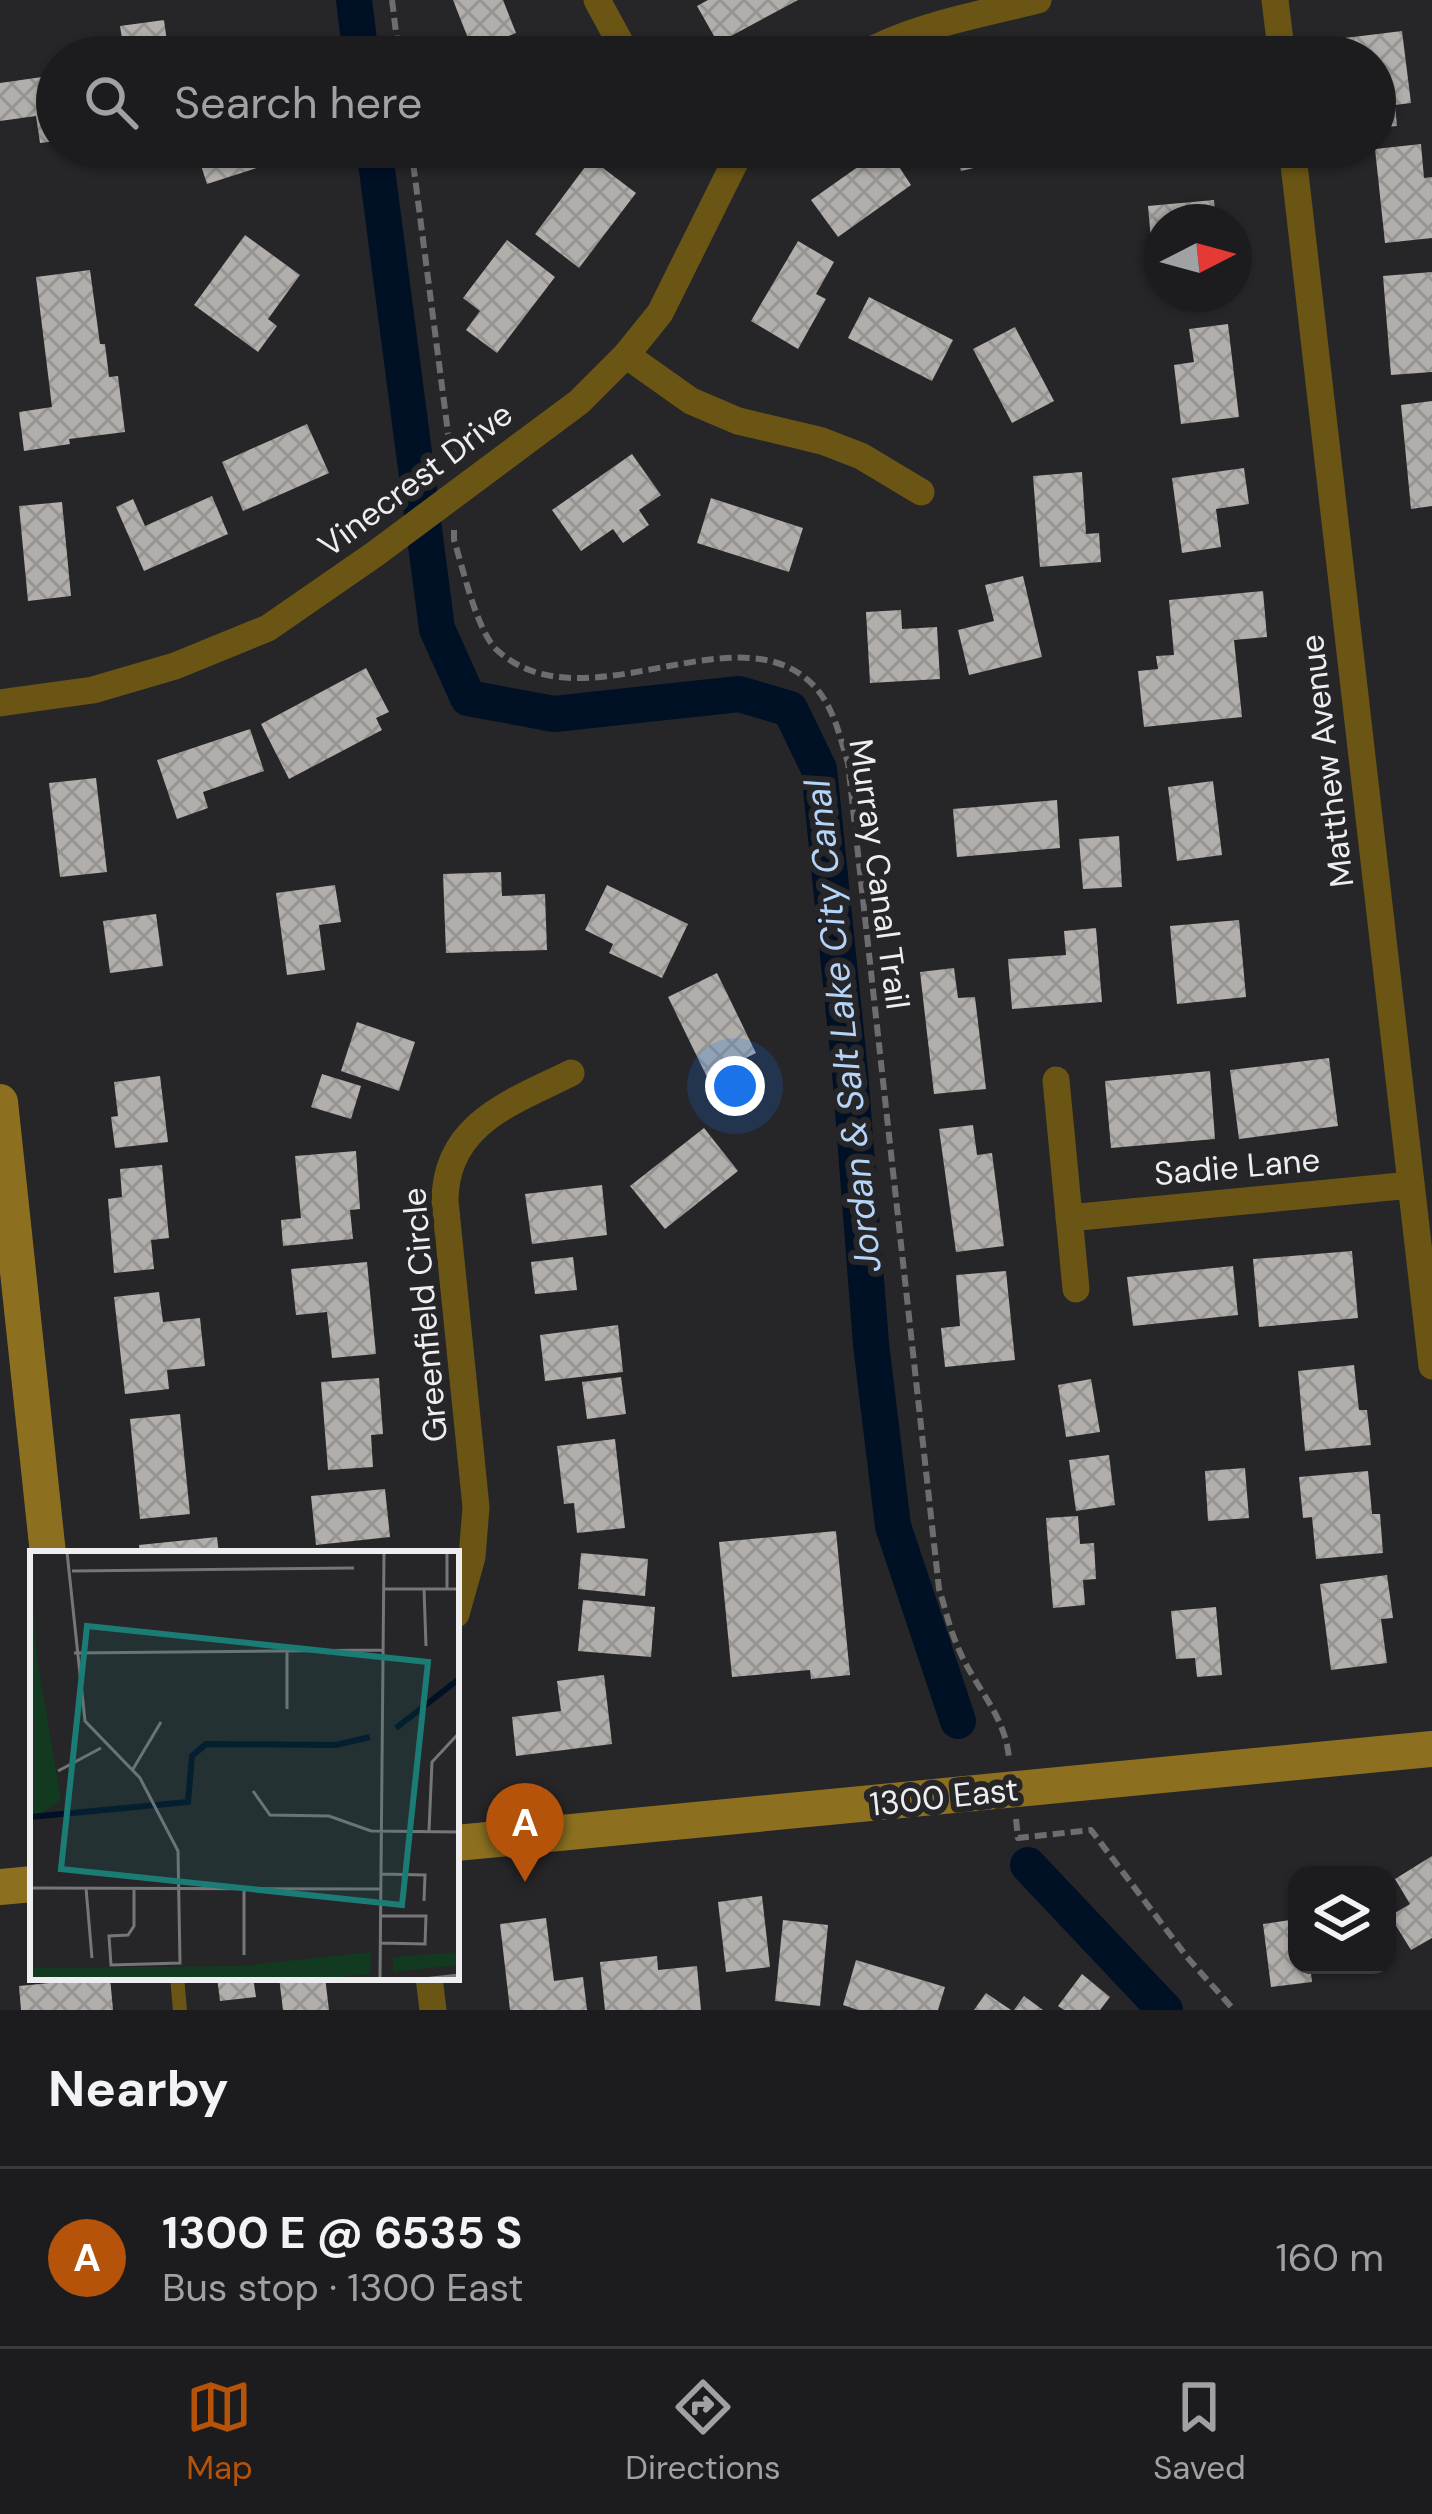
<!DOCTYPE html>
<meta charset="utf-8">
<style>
:root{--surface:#1c1c1e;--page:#252527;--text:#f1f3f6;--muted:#a0a1a4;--line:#3a3a3c;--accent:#b45309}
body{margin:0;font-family:"DM Sans",sans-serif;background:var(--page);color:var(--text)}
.controls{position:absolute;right:36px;bottom:36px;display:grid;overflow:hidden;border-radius:24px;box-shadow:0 3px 9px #0004}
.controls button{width:108px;height:108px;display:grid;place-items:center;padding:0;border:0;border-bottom:3px solid var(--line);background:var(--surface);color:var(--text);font:60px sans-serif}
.compass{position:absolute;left:1144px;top:204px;width:108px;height:108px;border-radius:50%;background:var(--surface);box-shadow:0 3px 9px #0004;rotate:84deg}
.you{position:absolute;left:735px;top:1086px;width:42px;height:42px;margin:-30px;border:9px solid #fff;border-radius:50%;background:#1a73e8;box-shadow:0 0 0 18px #1a73e833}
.badge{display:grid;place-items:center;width:78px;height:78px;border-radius:50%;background:var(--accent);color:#fff;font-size:39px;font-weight:700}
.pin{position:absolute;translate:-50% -99px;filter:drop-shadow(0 3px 6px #0008)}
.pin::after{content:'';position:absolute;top:63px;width:42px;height:36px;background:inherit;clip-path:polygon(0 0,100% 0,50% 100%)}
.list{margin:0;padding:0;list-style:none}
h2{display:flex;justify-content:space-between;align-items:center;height:156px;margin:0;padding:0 48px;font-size:51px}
h2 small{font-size:39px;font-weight:400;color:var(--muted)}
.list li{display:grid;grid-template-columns:78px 1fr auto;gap:36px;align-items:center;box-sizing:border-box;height:180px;padding:0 48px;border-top:3px solid var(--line)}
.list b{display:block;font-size:45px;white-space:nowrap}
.list p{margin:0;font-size:39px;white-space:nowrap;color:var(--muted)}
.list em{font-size:39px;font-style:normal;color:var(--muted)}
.icon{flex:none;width:66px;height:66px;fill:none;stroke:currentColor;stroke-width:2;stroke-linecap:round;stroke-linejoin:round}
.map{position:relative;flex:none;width:1432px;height:2010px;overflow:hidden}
.search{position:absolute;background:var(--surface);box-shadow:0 3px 9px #0004;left:36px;right:36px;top:36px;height:132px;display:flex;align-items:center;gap:30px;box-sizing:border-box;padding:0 42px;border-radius:66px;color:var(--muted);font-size:45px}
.sheet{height:336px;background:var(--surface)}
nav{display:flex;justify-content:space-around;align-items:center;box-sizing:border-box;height:168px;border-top:3px solid var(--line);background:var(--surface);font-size:33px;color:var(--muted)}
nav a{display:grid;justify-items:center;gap:6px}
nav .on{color:var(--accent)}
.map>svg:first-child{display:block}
</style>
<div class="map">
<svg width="1432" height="2010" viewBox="0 0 1432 2010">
<defs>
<pattern id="building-cross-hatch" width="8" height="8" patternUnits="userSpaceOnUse" patternTransform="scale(3)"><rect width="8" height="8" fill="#b1aeab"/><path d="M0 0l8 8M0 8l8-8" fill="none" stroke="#969492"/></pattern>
</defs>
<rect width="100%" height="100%" fill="#262528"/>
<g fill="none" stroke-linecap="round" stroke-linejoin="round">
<g stroke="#001025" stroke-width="36">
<polyline points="354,0 361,57"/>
<polyline points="374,147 437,629 468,698 554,714 739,694 790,709 819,769 850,1072 871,1344 893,1526 958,1721"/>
<polyline points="1028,1865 1165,2010"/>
</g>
</g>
<g fill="url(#building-cross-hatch)">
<polygon points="453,0 503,0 516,33 473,51"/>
<polygon points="708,0 798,0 718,43 697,6"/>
<polygon points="164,20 169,57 125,57 120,26"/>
<polygon points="1402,31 1411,103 1395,105 1397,126 1375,128 1375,57 1347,57 1345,38"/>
<polygon points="1212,50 1212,57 1178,57 1178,54"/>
<polygon points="56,75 57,141 40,143 36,116 0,121 0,83"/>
<polygon points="1421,144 1424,178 1432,177 1432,238 1385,243 1375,149"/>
<polygon points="195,147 267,147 272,163 207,184"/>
<polygon points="495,147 521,147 503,159"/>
<polygon points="886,147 911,185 838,237 811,200"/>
<polygon points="919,147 1013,147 1016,158 961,171 957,157 923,165"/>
<polygon points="1050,147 1084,147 1085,151 1053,160"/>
<polygon points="591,159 636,193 579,268 535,234"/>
<polygon points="1214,200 1216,222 1162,222 1162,273 1154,274 1148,206"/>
<polygon points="245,235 300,275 268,319 277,326 258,352 194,305"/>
<polygon points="507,240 555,277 497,353 466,330 480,311 463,298"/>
<polygon points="798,241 834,262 816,294 826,299 798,349 751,321"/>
<polygon points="90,270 100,344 105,344 109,377 118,376 125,432 69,439 70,444 24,451 19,412 52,407 36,277"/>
<polygon points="1432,272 1432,372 1391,375 1383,276"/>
<polygon points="1178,294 1223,294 1224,304 1180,309"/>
<polygon points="869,297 953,340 932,381 848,338"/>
<polygon points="1228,324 1239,417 1181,424 1174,365 1194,362 1189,329"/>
<polygon points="1015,327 1054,401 1012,423 973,349"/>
<polygon points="1432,401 1432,506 1411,509 1401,405"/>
<polygon points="307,424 329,473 243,511 222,462"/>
<polygon points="632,454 661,495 639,510 649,525 623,543 613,529 581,551 552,510"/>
<polygon points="1244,468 1249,504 1216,509 1221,547 1182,553 1172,478"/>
<polygon points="1082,472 1086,534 1099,533 1101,562 1040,567 1033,476"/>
<polygon points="212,496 228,534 144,571 116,507 133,499 145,526"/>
<polygon points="711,498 803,528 789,572 697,543"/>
<polygon points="62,502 71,596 28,601 19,506"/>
<polygon points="1023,576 1042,657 969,675 958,630 994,621 985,585"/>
<polygon points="1263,591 1267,637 1234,640 1242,717 1144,727 1138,671 1158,669 1156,656 1174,655 1169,600"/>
<polygon points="901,610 902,629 937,627 940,679 870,683 866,612"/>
<polygon points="366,668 389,712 376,718 382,730 289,779 261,724"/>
<polygon points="250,729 264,771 203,792 208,808 177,819 157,760"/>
<polygon points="96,778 107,872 60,877 49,783"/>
<polygon points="1213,781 1222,855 1177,861 1168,787"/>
<polygon points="1057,800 1060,848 957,857 953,809"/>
<polygon points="1119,836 1122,887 1083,889 1079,839"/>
<polygon points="501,872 502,896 545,894 547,950 446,953 443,874"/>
<polygon points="335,885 341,922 319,925 325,970 287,975 276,893"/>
<polygon points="607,885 688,924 662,978 609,953 613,944 585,930"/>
<polygon points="156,914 163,966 110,973 103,921"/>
<polygon points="1239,920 1246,997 1177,1004 1170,926"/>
<polygon points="1096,928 1102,1002 1012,1009 1008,959 1066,955 1064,931"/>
<polygon points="954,968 958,998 975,997 986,1089 934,1094 920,972"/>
<polygon points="717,973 756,1053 707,1077 668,997"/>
<polygon points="357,1022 415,1042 399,1091 341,1071"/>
<polygon points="1329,1058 1338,1126 1239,1139 1230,1070"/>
<polygon points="1210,1071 1215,1139 1111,1148 1105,1081"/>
<polygon points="322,1074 361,1086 351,1119 311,1107"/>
<polygon points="160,1076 168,1142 115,1148 111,1117 118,1116 114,1082"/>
<polygon points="973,1125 977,1155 992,1153 1004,1246 956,1252 939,1129"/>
<polygon points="704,1128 738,1171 665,1229 630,1186"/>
<polygon points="356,1151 360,1209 350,1210 353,1239 283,1246 281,1220 301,1218 295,1156"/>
<polygon points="162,1165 169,1238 151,1240 154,1269 114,1273 108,1199 122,1197 120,1169"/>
<polygon points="602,1185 607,1235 532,1244 525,1194"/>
<polygon points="1352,1251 1358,1318 1259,1327 1253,1259"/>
<polygon points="573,1257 577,1290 535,1294 531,1262"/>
<polygon points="367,1262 376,1354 332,1358 327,1312 296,1315 291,1269"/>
<polygon points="1233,1266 1238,1315 1133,1326 1127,1277"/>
<polygon points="1006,1271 1015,1360 945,1367 941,1328 960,1326 956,1275"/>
<polygon points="159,1292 163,1322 200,1318 205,1366 167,1370 169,1389 125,1394 114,1297"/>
<polygon points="618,1325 623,1372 545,1381 540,1335"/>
<polygon points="1354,1365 1359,1410 1367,1410 1371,1445 1305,1451 1298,1371"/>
<polygon points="621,1377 626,1414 587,1419 582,1382"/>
<polygon points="379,1378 383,1434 371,1435 373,1467 328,1470 321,1382"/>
<polygon points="1091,1379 1100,1432 1066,1437 1058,1385"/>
<polygon points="180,1414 190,1514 140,1519 130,1419"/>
<polygon points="615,1439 625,1528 577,1533 574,1503 564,1504 557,1446"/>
<polygon points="1109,1455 1115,1505 1076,1511 1069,1460"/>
<polygon points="1245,1468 1249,1518 1208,1521 1205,1471"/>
<polygon points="1368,1471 1372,1514 1380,1514 1383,1553 1316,1559 1312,1517 1303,1518 1299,1477"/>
<polygon points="385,1489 390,1537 316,1545 311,1496"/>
<polygon points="1078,1516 1080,1544 1094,1543 1096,1579 1083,1580 1085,1605 1053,1608 1046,1518"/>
<polygon points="836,1531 850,1675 811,1679 810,1670 732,1677 719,1542"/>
<polygon points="217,1537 219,1554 140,1554 139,1545"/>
<polygon points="581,1553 648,1559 645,1596 578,1589"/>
<polygon points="1387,1575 1393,1618 1381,1619 1387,1663 1331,1670 1320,1584"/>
<polygon points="583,1600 655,1607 651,1657 578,1651"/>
<polygon points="1216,1607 1222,1675 1197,1677 1195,1658 1176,1659 1171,1611"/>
<polygon points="604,1675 612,1744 516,1756 512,1717 561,1711 557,1681"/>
<polygon points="1432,1856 1432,1938 1411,1950 1390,1916 1410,1904 1395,1879"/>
<polygon points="762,1896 770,1967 726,1972 718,1902"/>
<polygon points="546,1918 554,1981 583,1977 587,2010 510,2010 500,1924"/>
<polygon points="1297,1919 1297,1965 1310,1965 1312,1982 1271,1987 1263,1924"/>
<polygon points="783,1920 828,1925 820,2006 775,2001"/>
<polygon points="657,1956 658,1970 697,1966 701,2010 605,2010 600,1962"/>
<polygon points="856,1960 945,1987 938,2010 858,2010 843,2005"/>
<polygon points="1082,1974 1110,1997 1100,2010 1064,2010 1058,2006"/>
<polygon points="110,1977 113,2010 21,2010 19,1986"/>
<polygon points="217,1977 253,1977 256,1997 220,2001"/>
<polygon points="279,1977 325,1977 329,2010 283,2010"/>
<polygon points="986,1993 1011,2010 974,2010"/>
<polygon points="1024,1996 1043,2010 1014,2010"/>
</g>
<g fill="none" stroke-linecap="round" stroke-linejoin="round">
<g stroke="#6d6c6e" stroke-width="6" stroke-dasharray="12 6" stroke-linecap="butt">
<polyline points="392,0 399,57"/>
<polyline points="411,147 450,448 457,457"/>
<path d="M 454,530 L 454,540 C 463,568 477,633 498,651 C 585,729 740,605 815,687 C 834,708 840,737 848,763 L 939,1589 C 945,1607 949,1627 957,1645 C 973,1686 1005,1713 1009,1758"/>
<polyline points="1016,1819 1018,1838 1091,1830 1187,1957 1234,2010"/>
</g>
<polyline stroke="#6a5515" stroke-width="14" points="177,1977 180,2010"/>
<g stroke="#6a5515" stroke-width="27">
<polyline points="597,0 628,57"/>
<polyline points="1275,0 1282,57"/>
<path d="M 858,57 C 912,26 978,15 1038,0"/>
<polyline points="1292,147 1432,1366"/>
<polyline points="626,355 691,401 738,421 822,441 861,456 921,492"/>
<polyline points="0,703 93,690 175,666 268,628 375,554 579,402 626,355 660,313 735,162 748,147"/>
<polyline points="1056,1080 1076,1289"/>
<polyline points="1069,1218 1411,1185"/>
<path d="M 456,1614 L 472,1557 L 476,1507 L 445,1201 C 445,1124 512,1102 571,1073"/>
<polyline points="429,1977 433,2010"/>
</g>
<g stroke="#8c7020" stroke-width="36">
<polyline points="0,1102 48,1554"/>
<polyline points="456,1843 1432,1749"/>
<polyline points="0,1887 33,1884"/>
</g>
</g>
<g text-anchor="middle" stroke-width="12" stroke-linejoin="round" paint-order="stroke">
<g font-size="33" fill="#eeedef" stroke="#262528">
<text transform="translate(415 479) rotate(-37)" y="12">Vinecrest Drive</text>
<text transform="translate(1326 761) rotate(-97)" y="12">Matthew Avenue</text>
<text transform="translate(880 874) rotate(82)" y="12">Murray Canal Trail</text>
<text transform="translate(1237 1166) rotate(-5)" y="12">Sadie Lane</text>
<text transform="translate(424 1315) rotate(-95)" y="12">Greenfield Circle</text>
<text transform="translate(944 1796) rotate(-6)" y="12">1300 East</text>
</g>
<g font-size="36" font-style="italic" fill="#b4d4f9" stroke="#262528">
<text transform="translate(842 1026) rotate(-96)" y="13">Jordan &amp; Salt Lake City Canal</text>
</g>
</g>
<g transform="translate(30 1551)">
<rect width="429" height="429" fill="#262528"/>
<path d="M 341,401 L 340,423 L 292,428 L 3,428 L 0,417 L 211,415 ZM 429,401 L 429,414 L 363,421 L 363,406 Z" fill="#123a20"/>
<path d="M 0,1 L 7,108 L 31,249 L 0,270 Z" fill="#123a20"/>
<path fill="none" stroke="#001025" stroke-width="6" d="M 366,177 L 429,128M 0,266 L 158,251 L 162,205 L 176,193 L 306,194 L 340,186"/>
<path fill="none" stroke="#767578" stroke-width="3" d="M 37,1 L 55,170 L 110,227 L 148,300 L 150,412 L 81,414 L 79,385 L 98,384 L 104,375 L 104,337M 417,1 L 417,38M 42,20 L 324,17M 355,38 L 429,38M 394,38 L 396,95M 44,102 L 352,99M 257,158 L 257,100M 103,218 L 131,171M 28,220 L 71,197M 223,240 L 240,264 L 299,265 L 341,280 L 429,281M 399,280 L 402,211 L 429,182M 351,323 L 395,324 L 394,350M 0,337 L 351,338M 56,337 L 62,407M 351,392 L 395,393 L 396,365 L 351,365M 214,404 L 214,338M 350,428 L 354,1M 393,428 L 429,424"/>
<path fill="#1a7c74" fill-opacity="0.15" stroke="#1a7c74" stroke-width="6" d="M 57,75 L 398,111 L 372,354 L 31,318 Z"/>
<rect width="429" height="429" fill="none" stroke="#eeedef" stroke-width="6"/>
</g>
</svg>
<div class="controls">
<button><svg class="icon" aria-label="layers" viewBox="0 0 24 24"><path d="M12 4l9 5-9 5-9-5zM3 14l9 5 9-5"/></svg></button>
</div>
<svg class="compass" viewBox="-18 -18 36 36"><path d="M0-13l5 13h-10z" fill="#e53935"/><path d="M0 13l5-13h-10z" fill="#a0a1a4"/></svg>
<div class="you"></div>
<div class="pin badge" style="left:525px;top:1882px">A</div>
<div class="search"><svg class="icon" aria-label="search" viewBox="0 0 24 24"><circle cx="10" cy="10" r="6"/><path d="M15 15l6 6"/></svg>Search here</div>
</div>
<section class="sheet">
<h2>Nearby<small></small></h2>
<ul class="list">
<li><span class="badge">A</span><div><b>1300 E @ 6535 S</b><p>Bus stop · 1300 East</p></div><em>160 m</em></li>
</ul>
</section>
<nav>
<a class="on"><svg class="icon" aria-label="map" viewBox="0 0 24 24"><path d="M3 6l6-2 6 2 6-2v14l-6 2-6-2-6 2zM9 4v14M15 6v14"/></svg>Map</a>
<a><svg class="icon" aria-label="directions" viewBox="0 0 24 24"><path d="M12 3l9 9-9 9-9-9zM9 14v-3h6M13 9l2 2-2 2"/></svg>Directions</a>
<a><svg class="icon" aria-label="saved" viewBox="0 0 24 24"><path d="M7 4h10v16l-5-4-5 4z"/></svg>Saved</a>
</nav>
